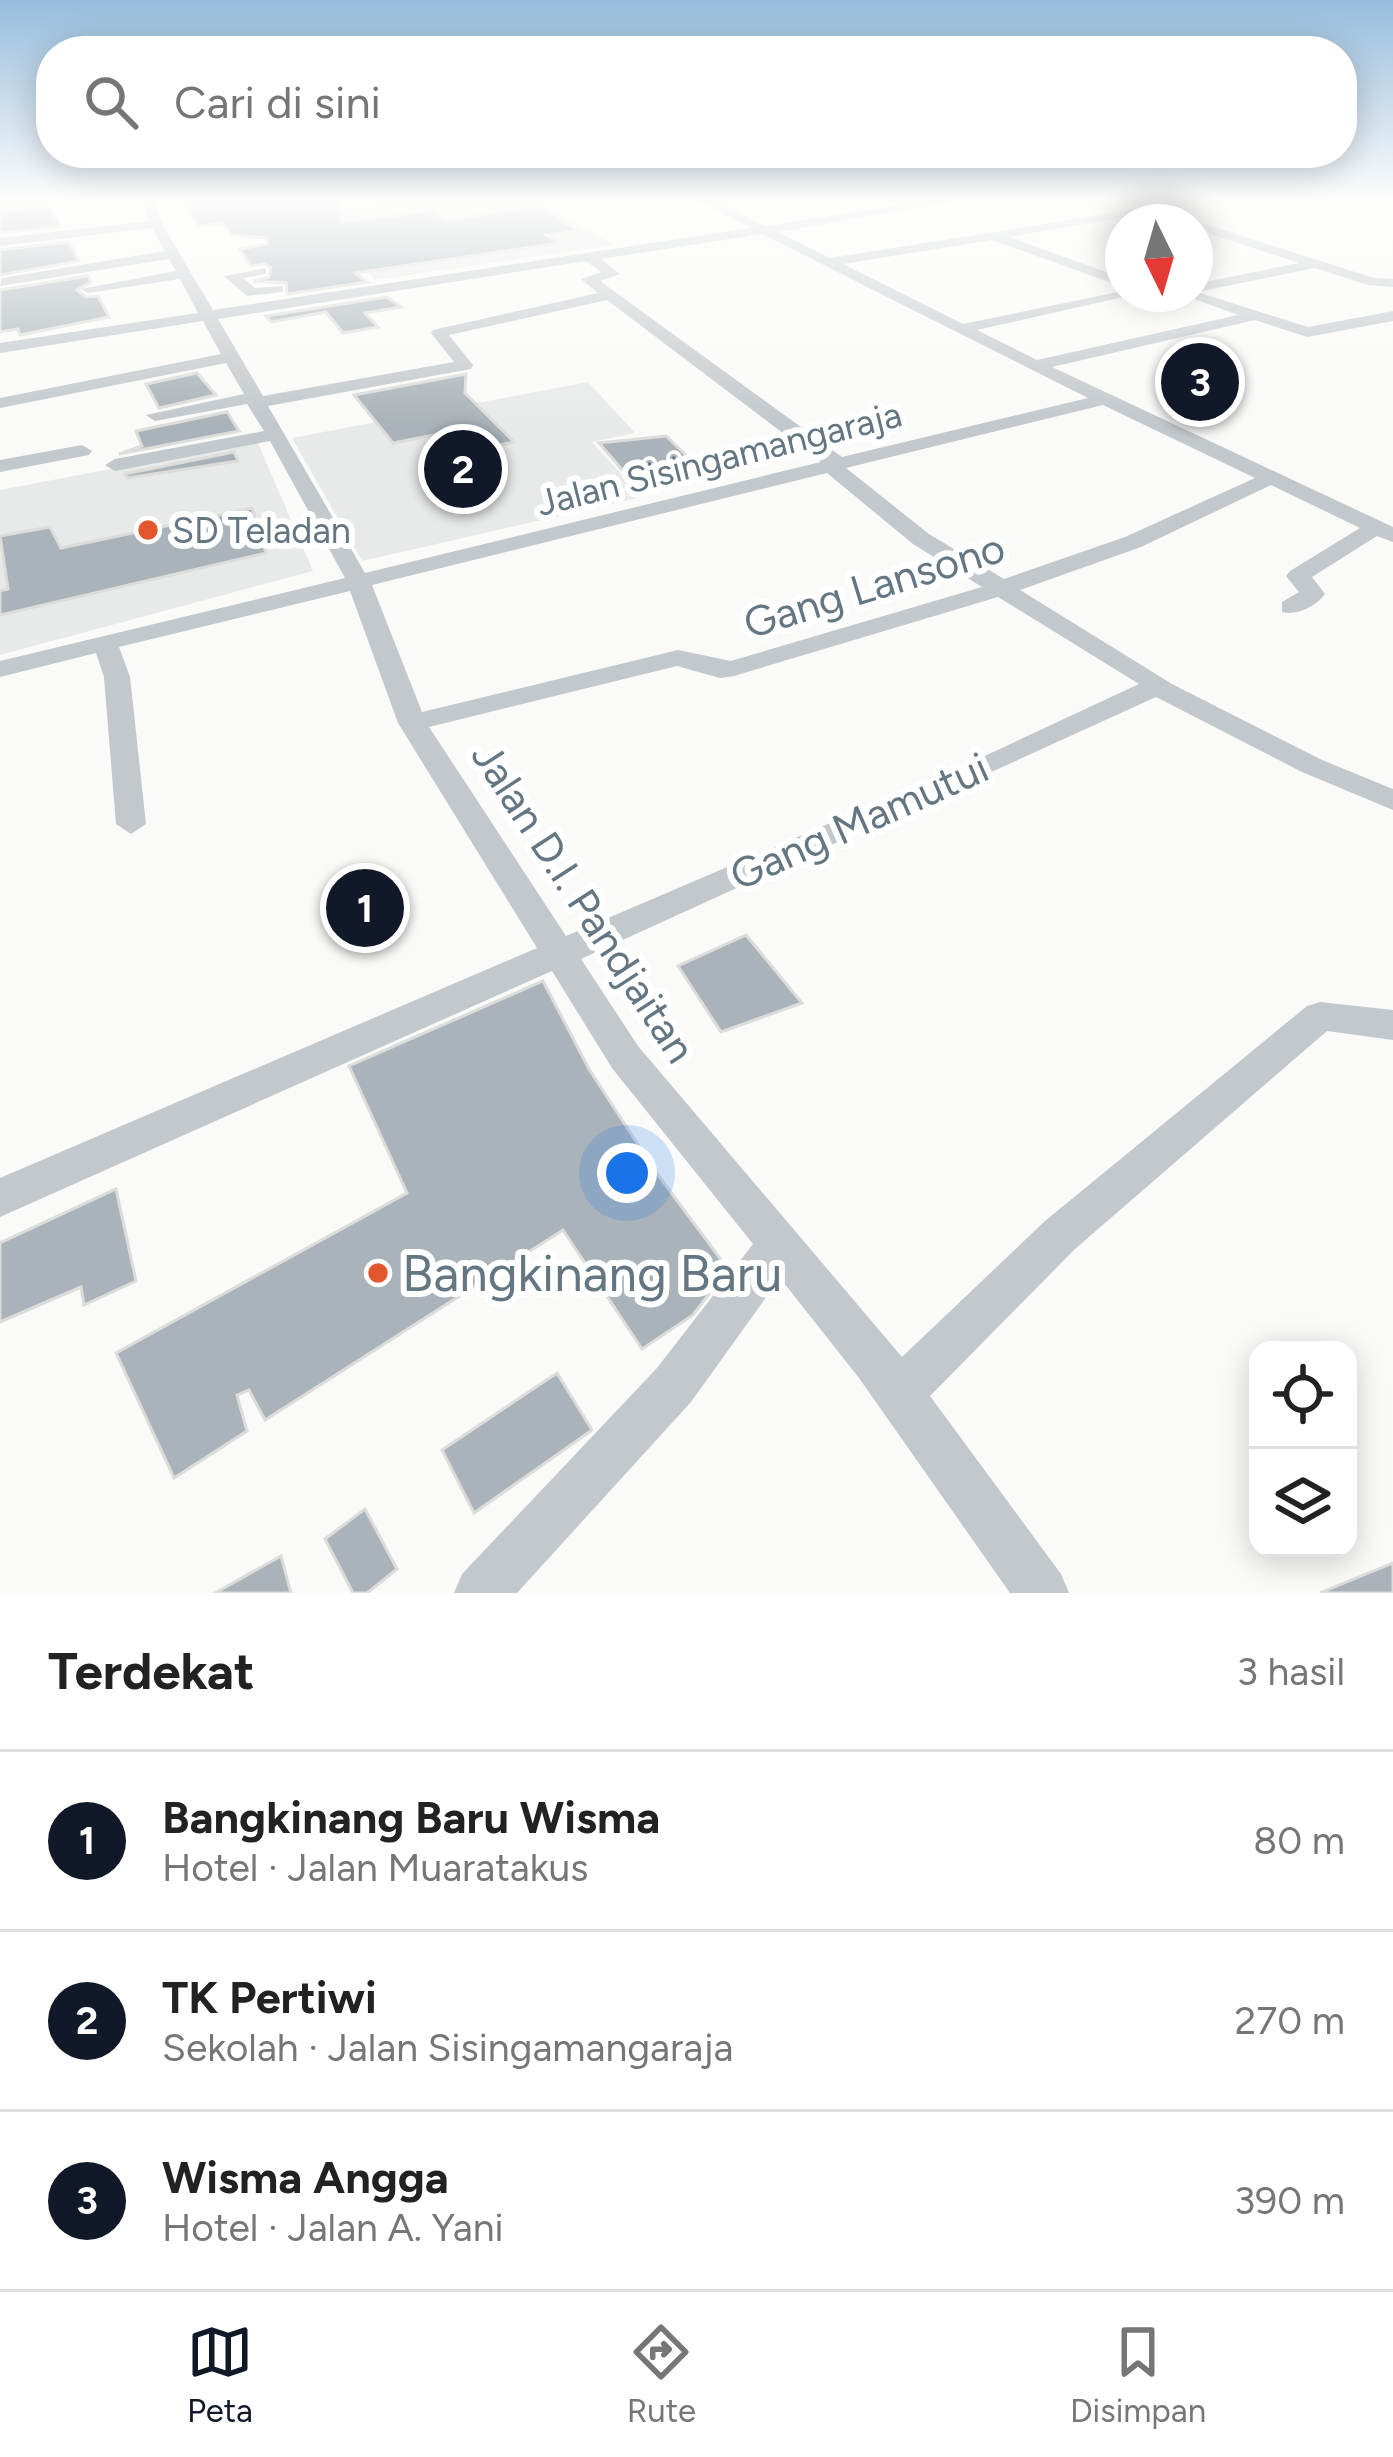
<!DOCTYPE html>
<html lang="id">
<meta charset="utf-8">
<style>
:root{--surface:#fff;--page:#f2f2f2;--text:#222;--muted:#767676;--line:#e0e0e0;--accent:#111827}
body{margin:0;font-family:Figtree,sans-serif;background:var(--page);color:var(--text)}
.controls{position:absolute;right:36px;bottom:36px;display:grid;overflow:hidden;border-radius:24px;box-shadow:0 6px 30px #0003}
.controls button{width:108px;height:108px;display:grid;place-items:center;padding:0;border:0;border-bottom:3px solid var(--line);background:var(--surface);color:var(--text);font:60px sans-serif}
.compass{position:absolute;left:1105px;top:204px;width:108px;height:108px;border-radius:50%;background:var(--surface);box-shadow:0 6px 30px #0003;rotate:175deg}
.you{position:absolute;left:627px;top:1173px;width:42px;height:42px;margin:-30px;border:9px solid #fff;border-radius:50%;background:#1a73e8;box-shadow:0 0 0 18px #1a73e833}
.badge{display:grid;place-items:center;width:78px;height:78px;border-radius:50%;background:var(--accent);color:#fff;font-size:39px;font-weight:700}
.pin{position:absolute;translate:-50% -50%;border:6px solid #fff;box-shadow:0 3px 12px #0006}
.list{margin:0;padding:0;list-style:none}
h2{display:flex;justify-content:space-between;align-items:center;height:156px;margin:0;padding:0 48px;font-size:51px}
h2 small{font-size:39px;font-weight:400;color:var(--muted)}
.list li{display:grid;grid-template-columns:78px 1fr auto;gap:36px;align-items:center;box-sizing:border-box;height:180px;padding:0 48px;border-top:3px solid var(--line)}
.list b{display:block;font-size:45px;white-space:nowrap}
.list p{margin:0;font-size:39px;white-space:nowrap;color:var(--muted)}
.list em{font-size:39px;font-style:normal;color:var(--muted)}
.icon{flex:none;width:66px;height:66px;fill:none;stroke:currentColor;stroke-width:2;stroke-linecap:round;stroke-linejoin:round}
.map{position:relative;flex:none;width:1393px;height:1593px;overflow:hidden}
.search{position:absolute;background:var(--surface);box-shadow:0 6px 30px #0003;left:36px;right:36px;top:36px;height:132px;display:flex;align-items:center;gap:30px;box-sizing:border-box;padding:0 42px;border-radius:48px;color:var(--muted);font-size:45px}
.sheet{height:696px;background:var(--surface)}
nav{display:flex;justify-content:space-around;align-items:center;box-sizing:border-box;height:168px;border-top:3px solid var(--line);background:var(--surface);font-size:33px;color:var(--muted)}
nav a{display:grid;justify-items:center;gap:6px}
nav .on{color:var(--accent)}
.map>svg:first-child{display:block}
</style>
<div class="map">
<svg width="1393" height="1593" viewBox="0 0 1393 1593">
<rect width="100%" height="100%" fill="#fafaf8"/>
<g fill="#e8e9e9">
<polygon points="414,199 535,199 614,245 375,280 307,212"/>
<polygon points="588,382 635,433 592,442 642,497 362,561 292,438"/>
<polygon points="257,441 313,571 0,655 0,490"/>
</g>
<g fill="#aab3b9" stroke="#dcdcda" stroke-width="3">
<polygon points="181,199 341,199 342,222 432,211 445,220 540,206 578,231 546,235 560,243 355,273 367,282 287,294 286,283 253,281 269,277 271,268 265,264 251,266 240,249 267,244 267,238 231,235 223,223 198,226"/>
<polygon points="50,206 61,227 0,233 0,212"/>
<polygon points="69,242 79,261 0,275 0,250"/>
<polygon points="88,276 91,282 77,290 86,297 98,296 109,317 20,335 18,329 0,332 0,290"/>
<polygon points="387,297 401,307 365,313 378,327 343,333 326,312 271,322 266,316"/>
<polygon points="197,373 216,395 159,408 146,384"/>
<polygon points="466,374 465,393 514,442 468,451 450,432 393,443 354,395"/>
<polygon points="227,412 239,431 119,454 142,446 136,431"/>
<polygon points="666,436 692,461 626,474 599,443"/>
<polygon points="234,452 238,461 127,478 125,474"/>
<polygon points="252,508 266,553 0,615 0,591 8,589 0,536 50,527 61,548"/>
<polygon points="746,935 802,1003 721,1032 678,966"/>
<polygon points="543,981 589,1069 655,1171 728,1269 693,1315 642,1349 563,1230 265,1420 249,1390 237,1395 247,1431 174,1478 116,1353 407,1193 349,1066"/>
<polygon points="116,1189 136,1281 84,1305 81,1287 0,1322 0,1243"/>
<polygon points="557,1373 592,1430 474,1513 442,1450"/>
<polygon points="365,1509 397,1569 367,1593 353,1593 325,1539"/>
<polygon points="281,1556 291,1593 215,1593"/>
<polygon points="1393,1563 1393,1593 1323,1593 1322,1592"/>
</g>
<g fill="none" stroke-linecap="round" stroke-linejoin="round">
<g fill="#c3c8cc" fill-rule="evenodd">
<polygon points="52,199 46,203 0,208 0,200"/>
<path d="M 143,199 L 155,199 L 163,226 L 213,310 L 750,228 L 696,199 L 712,199 L 765,226 L 938,199 L 968,199 L 777,232 L 830,258 L 1202,199 L 1231,199 L 1009,237 L 1123,278 L 1123,287 L 992,240 L 843,264 L 963,324 L 1123,291 L 1136,294 L 977,330 L 1037,360 L 1238,315 L 1181,294 L 1195,294 L 1195,284 L 1299,263 L 1195,229 L 1195,221 L 1374,278 L 1393,279 L 1393,287 L 1368,285 L 1315,268 L 1197,292 L 1308,327 L 1393,311 L 1393,321 L 1307,337 L 1255,320 L 1052,367 L 1393,527 L 1393,542 L 1377,536 L 1312,577 L 1325,594 C 1316,606 1298,616 1282,612 L 1282,602 L 1299,592 L 1286,576 L 1290,571 L 1360,528 L 1271,485 L 1141,547 L 1020,590 L 1172,684 L 1322,760 L 1393,789 L 1393,810 L 1302,772 L 1156,697 L 581,959 L 638,1046 L 902,1357 L 1045,1221 L 1307,1006 L 1320,1002 L 1393,1010 L 1393,1040 L 1327,1031 L 1075,1249 L 930,1396 L 1061,1574 L 1069,1593 L 1010,1593 L 859,1378 L 780,1278 L 691,1402 L 517,1593 L 454,1593 L 462,1574 L 657,1368 L 753,1244 L 612,1068 L 552,971 L 0,1217 L 0,1178 L 537,948 L 398,723 L 350,591 L 119,647 L 130,677 L 146,824 L 131,834 L 116,824 L 104,677 L 96,653 L 0,677 L 0,661 L 345,578 L 270,441 L 115,471 L 105,465 L 115,459 L 264,431 L 247,404 L 155,421 L 146,415 L 244,394 L 226,363 L 0,408 L 0,398 L 221,354 L 203,321 L 0,353 L 0,343 L 198,313 L 180,279 L 88,293 L 81,289 L 176,271 L 169,259 L 0,286 L 2,278 L 165,251 L 152,228 L 0,246 L 0,238 L 149,221 ZM 762,234 L 1088,398 L 842,457 L 600,281 L 620,274 L 601,259 ZM 586,261 L 601,272 L 581,279 L 598,293 L 433,330 L 431,333 L 454,362 L 263,396 L 218,319 ZM 607,300 L 821,462 L 365,573 L 268,406 L 471,369 L 473,365 L 449,335 ZM 1103,405 L 1255,478 L 1125,537 L 1004,579 L 929,534 L 846,468 ZM 827,473 L 913,544 L 982,587 L 731,661 L 678,650 L 422,712 L 372,585 ZM 998,597 L 1139,684 L 961,767 L 566,936 L 429,727 L 677,666 L 720,678 L 734,676 Z"/>
<polygon points="1383,199 1393,199 1393,204 1385,202"/>
<polygon points="266,268 266,274 243,278 255,288 283,286 283,292 247,296 224,276"/>
<polygon points="82,445 92,451 89,455 0,472 0,460"/>
</g>
</g>
<linearGradient id="sky" x2="0" y2="1"><stop stop-color="#96bcdc"/><stop offset="0.47" stop-color="#fdfdfc"/><stop offset="1" stop-color="#fdfdfc" stop-opacity="0"/></linearGradient>
<rect width="1393" height="422" fill="url(#sky)"/>
<g fill="#e4572e" stroke="#fff" stroke-width="4.5">
<circle cx="148" cy="530" r="12"/>
<circle cx="378" cy="1273" r="12"/>
</g>
<g text-anchor="middle" stroke-width="12" stroke-linejoin="round" paint-order="stroke">
<g font-size="36" fill="#657683" stroke="#fff">
<text transform="translate(719 458) rotate(-14)" y="13">Jalan Sisingamangaraja</text>
</g>
<g font-size="36" fill="#657683" stroke="#fff" text-anchor="start">
<text x="172" y="543">SD Teladan</text>
</g>
<g font-size="42" fill="#657683" stroke="#fff">
<text transform="translate(874 585) rotate(-17)" y="15">Gang Lansono</text>
<text transform="translate(859 821) rotate(-24)" y="15">Gang Mamutui</text>
<text transform="translate(584 902) rotate(57)" y="15">Jalan D.I. Pandjaitan</text>
</g>
<g font-size="51" fill="#657683" stroke="#fff" text-anchor="start">
<text x="402" y="1291">Bangkinang Baru</text>
</g>
</g>
</svg>
<div class="controls">
<button><svg class="icon" aria-label="locate" viewBox="0 0 24 24"><circle cx="12" cy="12" r="6"/><path d="M12 2v4M12 18v4M2 12h4M18 12h4"/></svg></button>
<button><svg class="icon" aria-label="layers" viewBox="0 0 24 24"><path d="M12 4l9 5-9 5-9-5zM3 14l9 5 9-5"/></svg></button>
</div>
<svg class="compass" viewBox="-18 -18 36 36"><path d="M0-13l5 13h-10z" fill="#e53935"/><path d="M0 13l5-13h-10z" fill="#767676"/></svg>
<div class="you"></div>
<div class="pin badge" style="left:365px;top:908px">1</div>
<div class="pin badge" style="left:463px;top:469px">2</div>
<div class="pin badge" style="left:1200px;top:382px">3</div>
<div class="search"><svg class="icon" aria-label="search" viewBox="0 0 24 24"><circle cx="10" cy="10" r="6"/><path d="M15 15l6 6"/></svg>Cari di sini</div>
</div>
<section class="sheet">
<h2>Terdekat<small>3 hasil</small></h2>
<ul class="list">
<li><span class="badge">1</span><div><b>Bangkinang Baru Wisma</b><p>Hotel · Jalan Muaratakus</p></div><em>80 m</em></li>
<li><span class="badge">2</span><div><b>TK Pertiwi</b><p>Sekolah · Jalan Sisingamangaraja</p></div><em>270 m</em></li>
<li><span class="badge">3</span><div><b>Wisma Angga</b><p>Hotel · Jalan A. Yani</p></div><em>390 m</em></li>
</ul>
</section>
<nav>
<a class="on"><svg class="icon" aria-label="map" viewBox="0 0 24 24"><path d="M3 6l6-2 6 2 6-2v14l-6 2-6-2-6 2zM9 4v14M15 6v14"/></svg>Peta</a>
<a><svg class="icon" aria-label="directions" viewBox="0 0 24 24"><path d="M12 3l9 9-9 9-9-9zM9 14v-3h6M13 9l2 2-2 2"/></svg>Rute</a>
<a><svg class="icon" aria-label="saved" viewBox="0 0 24 24"><path d="M7 4h10v16l-5-4-5 4z"/></svg>Disimpan</a>
</nav>
